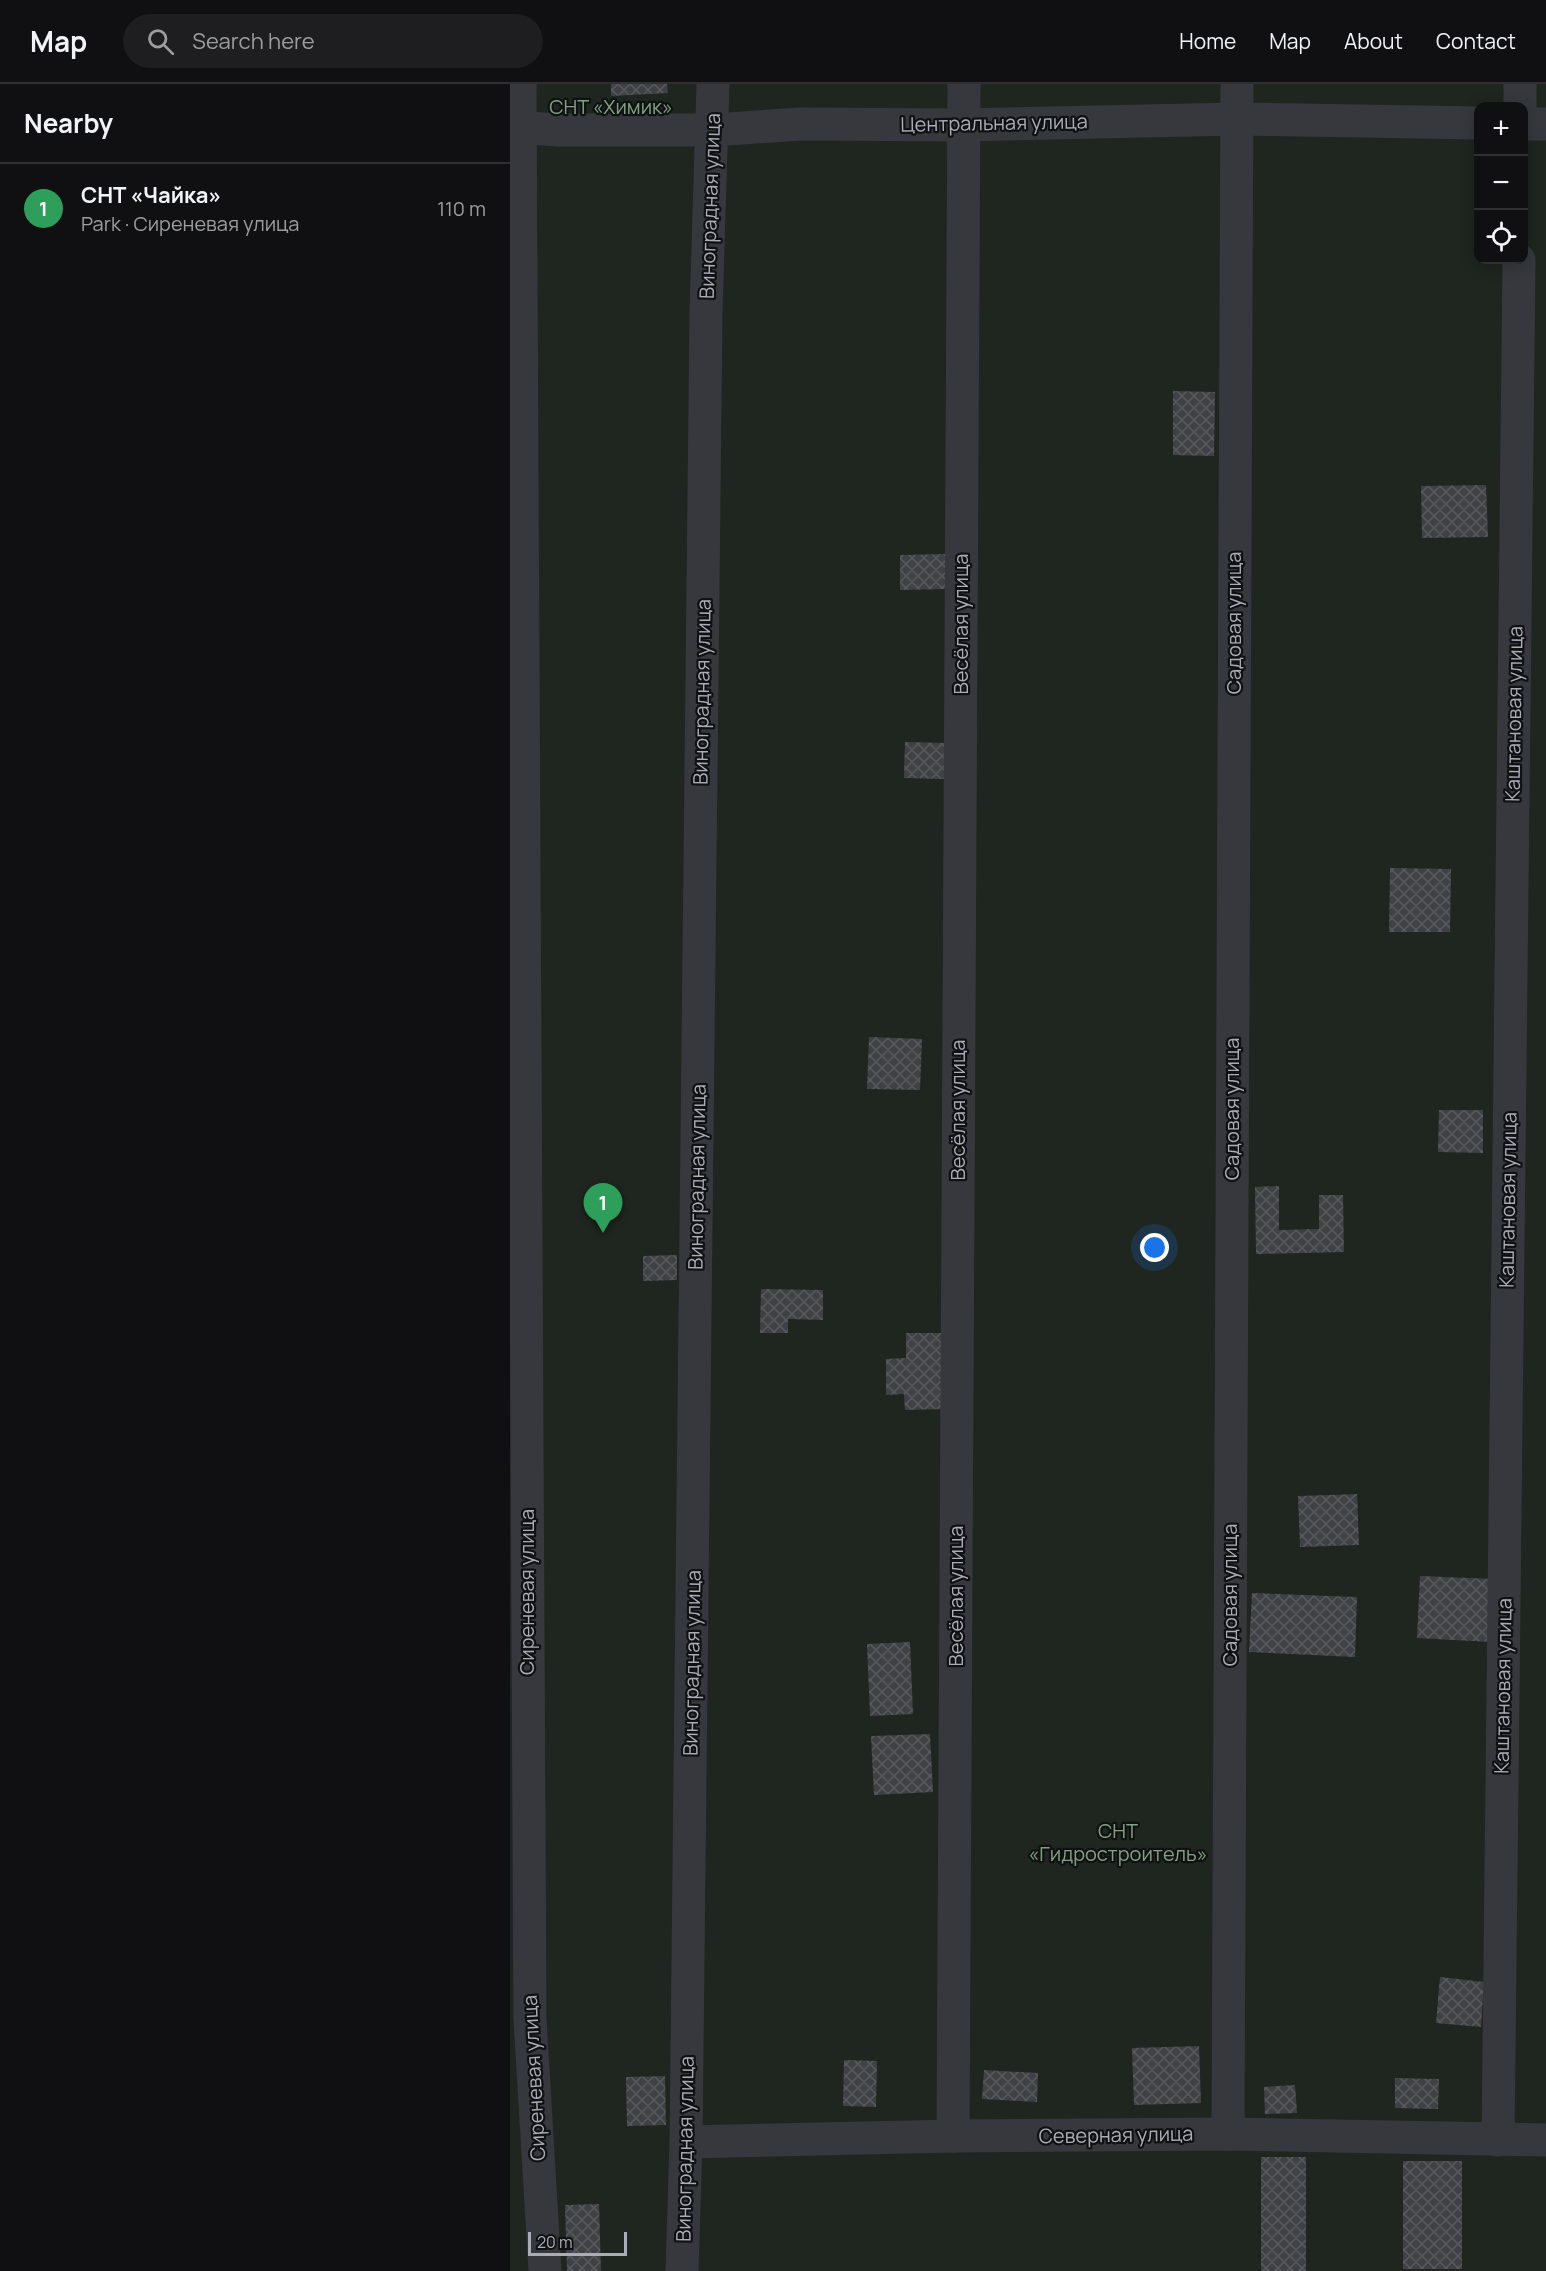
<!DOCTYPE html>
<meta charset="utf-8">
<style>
:root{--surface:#101012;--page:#1e1e20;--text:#f1f3f6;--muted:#9c9d9f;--line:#303032;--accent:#1a73e8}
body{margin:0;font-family:Manrope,sans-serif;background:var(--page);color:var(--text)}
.controls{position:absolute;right:18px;top:18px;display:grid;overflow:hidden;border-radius:12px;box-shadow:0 3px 15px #0003}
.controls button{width:54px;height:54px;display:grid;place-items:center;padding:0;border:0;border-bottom:2px solid var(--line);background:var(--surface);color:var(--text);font:30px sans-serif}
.scale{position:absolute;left:18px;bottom:15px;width:99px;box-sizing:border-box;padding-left:6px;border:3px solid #a8adb8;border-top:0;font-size:16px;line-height:21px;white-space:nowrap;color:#a8adb8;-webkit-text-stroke:4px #111113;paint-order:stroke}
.you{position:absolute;left:645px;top:1164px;width:21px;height:21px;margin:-15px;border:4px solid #fff;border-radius:50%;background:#1a73e8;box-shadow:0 0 0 9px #1a73e833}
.badge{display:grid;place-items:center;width:39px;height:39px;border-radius:50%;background:var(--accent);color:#fff;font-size:20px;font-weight:700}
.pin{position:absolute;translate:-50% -50px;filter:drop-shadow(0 2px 3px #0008)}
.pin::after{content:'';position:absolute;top:32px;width:21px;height:18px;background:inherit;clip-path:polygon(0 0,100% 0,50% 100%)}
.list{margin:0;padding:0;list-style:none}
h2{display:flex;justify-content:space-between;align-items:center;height:78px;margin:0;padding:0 24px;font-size:26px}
h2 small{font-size:20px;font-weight:400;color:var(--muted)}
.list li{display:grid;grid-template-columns:39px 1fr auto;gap:18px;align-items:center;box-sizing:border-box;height:90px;padding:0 24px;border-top:2px solid var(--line)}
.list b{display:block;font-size:22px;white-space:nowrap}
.list p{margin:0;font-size:20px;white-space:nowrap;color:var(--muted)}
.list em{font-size:20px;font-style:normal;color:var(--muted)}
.icon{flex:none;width:33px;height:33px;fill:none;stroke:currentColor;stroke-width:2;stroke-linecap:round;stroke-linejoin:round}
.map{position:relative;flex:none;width:1036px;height:2187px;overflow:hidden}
header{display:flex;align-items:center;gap:36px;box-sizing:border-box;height:84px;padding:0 30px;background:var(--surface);border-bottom:2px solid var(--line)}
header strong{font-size:28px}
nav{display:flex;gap:33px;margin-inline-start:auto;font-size:21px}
.search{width:420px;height:54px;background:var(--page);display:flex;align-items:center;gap:15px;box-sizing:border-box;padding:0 21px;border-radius:33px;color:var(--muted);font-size:22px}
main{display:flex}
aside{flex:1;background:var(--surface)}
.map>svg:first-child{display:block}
</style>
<header>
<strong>Map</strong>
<div class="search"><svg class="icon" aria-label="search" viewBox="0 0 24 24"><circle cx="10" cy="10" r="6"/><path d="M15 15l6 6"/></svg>Search here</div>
<nav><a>Home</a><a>Map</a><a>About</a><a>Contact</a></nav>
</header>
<main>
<aside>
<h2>Nearby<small></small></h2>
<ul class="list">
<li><span class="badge" style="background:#2e9e5b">1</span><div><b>СНТ «Чайка»</b><p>Park · Сиреневая улица</p></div><em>110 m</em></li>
</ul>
</aside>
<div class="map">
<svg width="1036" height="2187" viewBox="0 0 1036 2187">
<defs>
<pattern id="building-cross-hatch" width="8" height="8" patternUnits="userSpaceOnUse" patternTransform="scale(1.5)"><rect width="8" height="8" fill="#404145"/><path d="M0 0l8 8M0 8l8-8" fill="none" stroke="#595a5e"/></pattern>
</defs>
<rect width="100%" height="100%" fill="#161618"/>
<path fill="#1e261f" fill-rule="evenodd" d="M 0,0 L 1036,0 L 1036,2187 L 0,2187 ZM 969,22 L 1014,22 L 1014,176 L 969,176 Z"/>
<g fill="url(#building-cross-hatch)">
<polygon points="101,0 157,0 158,9 101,12"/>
<polygon points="663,307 705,308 704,372 663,371"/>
<polygon points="976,401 978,453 912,454 911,402"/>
<polygon points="436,470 437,505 390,506 390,471"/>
<polygon points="395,658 435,659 434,695 394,694"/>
<polygon points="880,784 941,785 940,848 879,848"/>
<polygon points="359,953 412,955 410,1006 357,1005"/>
<polygon points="929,1026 973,1026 973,1069 928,1068"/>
<polygon points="769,1102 769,1146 809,1145 809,1111 833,1111 834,1168 746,1170 745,1103"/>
<polygon points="167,1171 167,1196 133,1197 133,1172"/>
<polygon points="251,1205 313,1206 313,1236 278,1235 278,1249 250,1249"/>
<polygon points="396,1249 431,1249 434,1325 395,1326 394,1310 376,1311 376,1275 396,1274"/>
<polygon points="847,1410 849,1461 790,1463 788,1412"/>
<polygon points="910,1492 984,1495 981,1558 907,1554"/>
<polygon points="742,1509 847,1513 845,1573 739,1568"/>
<polygon points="400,1558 403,1630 360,1632 357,1560"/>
<polygon points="420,1650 423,1708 364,1711 361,1652"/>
<polygon points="930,1893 974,1898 971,1943 926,1939"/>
<polygon points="689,1962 691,2019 624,2021 622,1964"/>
<polygon points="334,1976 367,1977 366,2023 333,2022"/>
<polygon points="474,1986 528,1989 527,2018 472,2015"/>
<polygon points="155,1992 156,2041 117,2042 116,1993"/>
<polygon points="885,1994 929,1995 928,2025 885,2024"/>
<polygon points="785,2001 787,2029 755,2030 754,2003"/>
<rect x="751" y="2073" width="45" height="114"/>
<rect x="893" y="2077" width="59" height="108"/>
<polygon points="89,2120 91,2187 57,2187 55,2121"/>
</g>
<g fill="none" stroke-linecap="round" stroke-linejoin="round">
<g stroke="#37383d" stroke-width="33">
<polyline points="10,0 20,1935 35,2187"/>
<polyline points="1010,0 1010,22"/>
<polyline points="1014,40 1036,40"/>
<polyline points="0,43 50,46 203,46 291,40 454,41 726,35 969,39"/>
<polyline points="718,2050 727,0"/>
<polyline points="443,2052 454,0"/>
<polyline points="988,2056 1009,176"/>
<polyline points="176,2058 443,2052 718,2050 1036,2056"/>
<polyline points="172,2187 176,2058 196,228 203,0"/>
</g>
</g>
<g text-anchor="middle" stroke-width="4.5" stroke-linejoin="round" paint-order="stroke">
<g font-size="20" fill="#7fa381" stroke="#111113">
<text x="101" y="30">СНТ «Химик»</text>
<text x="608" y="1754">СНТ<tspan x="608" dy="23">«Гидростроитель»</tspan></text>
</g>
<g font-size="20" fill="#a8adb8" stroke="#111113">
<text transform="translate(484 39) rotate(-1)" y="7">Центральная улица</text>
<text transform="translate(200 122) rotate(-88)" y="7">Виноградная улица</text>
<text transform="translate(724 539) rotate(-90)" y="7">Садовая улица</text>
<text transform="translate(451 540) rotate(-90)" y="7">Весёлая улица</text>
<text transform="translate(192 608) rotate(-89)" y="7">Виноградная улица</text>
<text transform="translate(1004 630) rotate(-89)" y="7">Каштановая улица</text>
<text transform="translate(722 1025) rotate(-90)" y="7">Садовая улица</text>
<text transform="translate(448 1026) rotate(-90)" y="7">Весёлая улица</text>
<text transform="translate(187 1093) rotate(-89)" y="7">Виноградная улица</text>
<text transform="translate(998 1116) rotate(-89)" y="7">Каштановая улица</text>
<text transform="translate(17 1508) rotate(-90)" y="7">Сиреневая улица</text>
<text transform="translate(720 1511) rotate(-90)" y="7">Садовая улица</text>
<text transform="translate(446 1512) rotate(-90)" y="7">Весёлая улица</text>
<text transform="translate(182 1579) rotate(-89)" y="7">Виноградная улица</text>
<text transform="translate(993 1602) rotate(-89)" y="7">Каштановая улица</text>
<text transform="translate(24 1994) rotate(-93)" y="7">Сиреневая улица</text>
<text transform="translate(606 2051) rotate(-1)" y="7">Северная улица</text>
<text transform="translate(175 2065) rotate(-89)" y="7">Виноградная улица</text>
</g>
</g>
</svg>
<div class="controls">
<button>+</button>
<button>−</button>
<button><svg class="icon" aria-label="locate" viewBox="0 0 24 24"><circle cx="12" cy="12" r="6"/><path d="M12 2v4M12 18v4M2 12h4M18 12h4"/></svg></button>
</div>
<div class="scale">20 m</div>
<div class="you"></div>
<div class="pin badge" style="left:93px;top:1149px;background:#2e9e5b">1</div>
</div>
</main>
